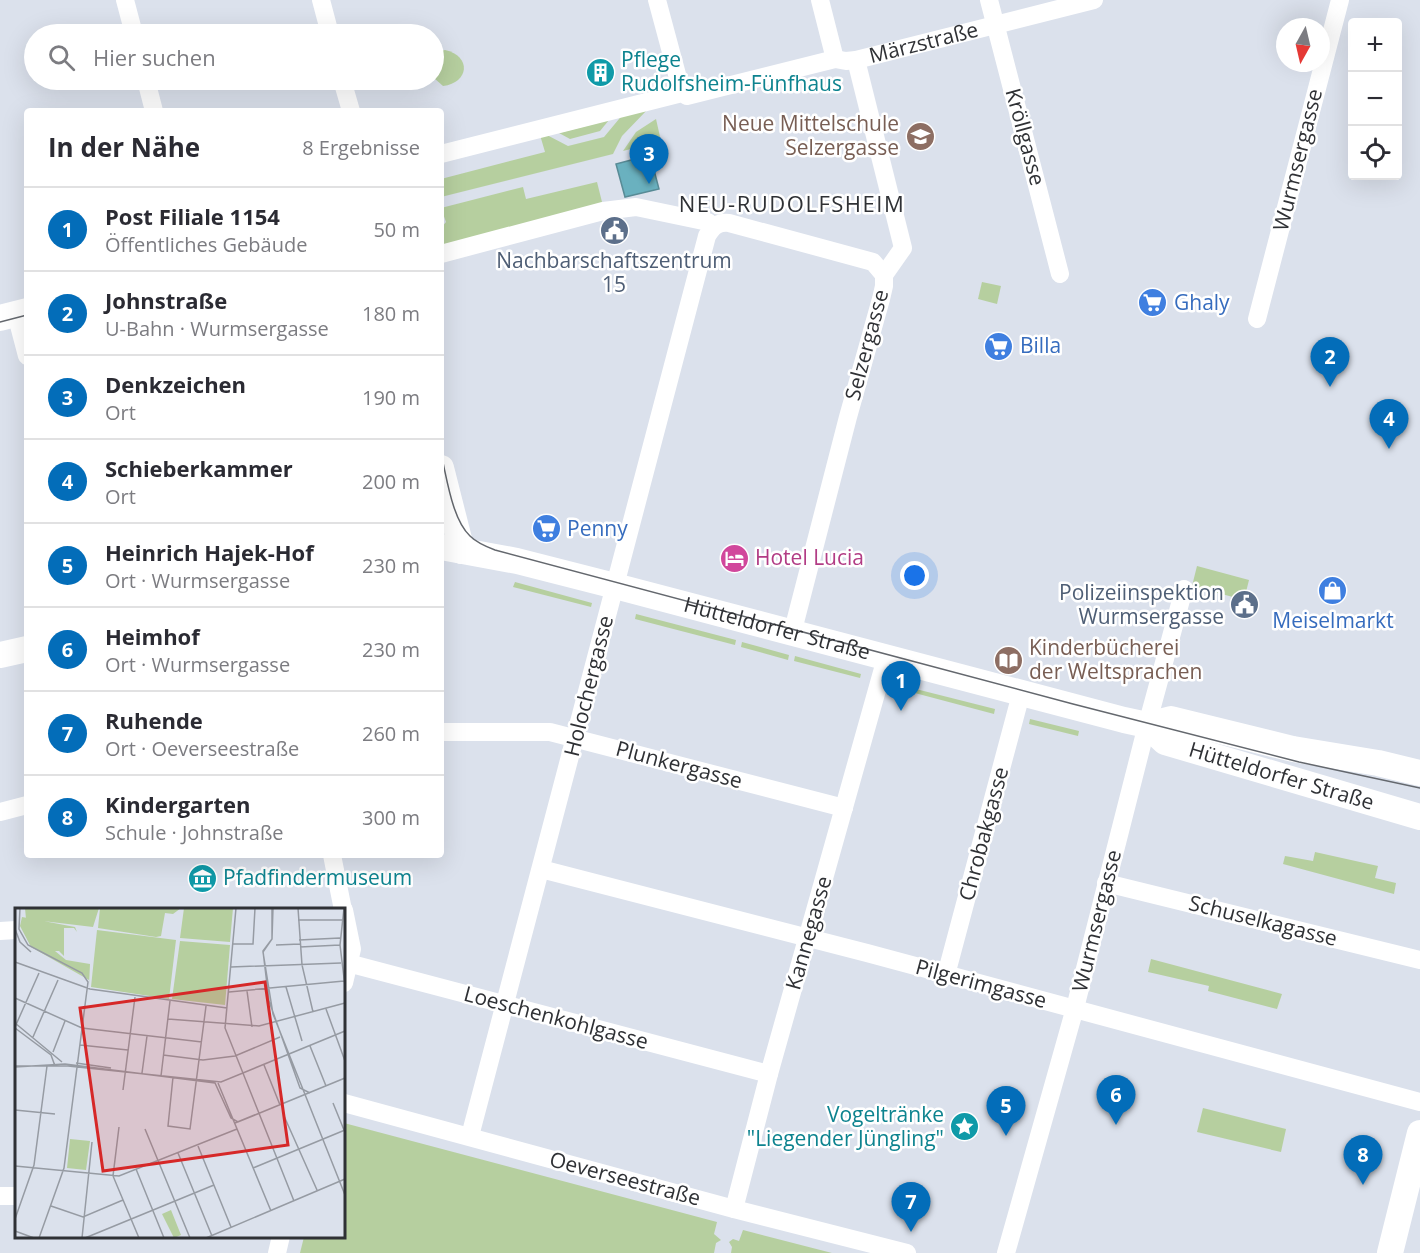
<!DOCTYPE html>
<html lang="de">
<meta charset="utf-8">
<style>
:root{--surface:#fff;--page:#f2f2f3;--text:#2b2b33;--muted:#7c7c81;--line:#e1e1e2;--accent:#036db9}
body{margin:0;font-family:"Open Sans",sans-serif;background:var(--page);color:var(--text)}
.controls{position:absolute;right:18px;top:18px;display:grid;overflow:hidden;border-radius:6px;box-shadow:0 6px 24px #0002}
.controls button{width:54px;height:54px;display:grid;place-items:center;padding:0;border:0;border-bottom:2px solid var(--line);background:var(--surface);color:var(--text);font:30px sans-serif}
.compass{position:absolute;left:1276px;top:18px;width:54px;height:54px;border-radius:50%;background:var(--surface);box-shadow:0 6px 24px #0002;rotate:188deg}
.you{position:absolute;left:915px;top:576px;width:21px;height:21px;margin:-15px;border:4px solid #fff;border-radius:50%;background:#1a73e8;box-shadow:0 0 0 9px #1a73e833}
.badge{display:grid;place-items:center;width:39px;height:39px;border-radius:50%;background:var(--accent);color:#fff;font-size:20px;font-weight:700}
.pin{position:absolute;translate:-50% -50px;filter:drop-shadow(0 2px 3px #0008)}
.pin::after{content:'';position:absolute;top:32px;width:21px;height:18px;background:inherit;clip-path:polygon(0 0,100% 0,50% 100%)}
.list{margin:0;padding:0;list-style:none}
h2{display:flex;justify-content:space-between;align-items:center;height:78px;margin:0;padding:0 24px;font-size:26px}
h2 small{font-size:20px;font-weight:400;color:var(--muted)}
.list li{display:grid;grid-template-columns:39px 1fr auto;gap:18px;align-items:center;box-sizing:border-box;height:84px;padding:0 24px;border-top:2px solid var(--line)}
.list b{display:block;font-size:22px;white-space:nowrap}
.list p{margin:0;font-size:20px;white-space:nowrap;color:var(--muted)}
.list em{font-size:20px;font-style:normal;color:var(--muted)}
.icon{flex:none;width:33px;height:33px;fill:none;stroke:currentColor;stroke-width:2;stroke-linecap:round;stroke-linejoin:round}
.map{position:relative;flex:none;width:1420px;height:1253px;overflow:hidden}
.search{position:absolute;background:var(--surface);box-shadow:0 6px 24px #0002;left:24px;top:24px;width:420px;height:66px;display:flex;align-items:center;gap:15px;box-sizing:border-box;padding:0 21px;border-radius:33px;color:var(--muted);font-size:22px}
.panel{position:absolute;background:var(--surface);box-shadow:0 6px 24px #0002;left:24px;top:108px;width:420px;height:750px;border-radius:6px}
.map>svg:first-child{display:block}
</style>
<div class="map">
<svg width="1420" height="1253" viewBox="0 0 1420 1253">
<rect width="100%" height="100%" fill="#dbe1ec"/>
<g fill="#b6cf9f">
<path d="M 445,50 C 472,56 469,83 443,86 L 434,78 L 434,56 L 440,51 Z"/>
<polygon points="648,109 622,136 613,154 441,197 441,179 545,152 540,135 545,134 568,146 604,137 624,113"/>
<polygon points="656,119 661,141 623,151 636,132"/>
<polygon points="609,120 600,131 570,139 559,133"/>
<polygon points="597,182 603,206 441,247 441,228 446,222 441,208 523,187 526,199"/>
<polygon points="982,282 1001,286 997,304 978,299"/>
<polygon points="1197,566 1249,580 1244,600 1192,586"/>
<polygon points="515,582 592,603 591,607 513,587"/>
<polygon points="636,614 736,640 735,645 635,619"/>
<polygon points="742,642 789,655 788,660 741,647"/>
<polygon points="795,656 861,674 860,678 794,661"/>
<polygon points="896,684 995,709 994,714 896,688"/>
<polygon points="1030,719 1079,731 1078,736 1029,724"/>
<polygon points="1315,852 1378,866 1375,878 1396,883 1394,894 1283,864 1285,856 1313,861"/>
<polygon points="1151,959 1282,994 1277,1009 1208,991 1209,986 1148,972"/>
<polygon points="1203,1108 1286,1129 1281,1152 1197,1132"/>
<polygon points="344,1123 717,1222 714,1234 721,1240 716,1243 714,1253 300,1253 304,1237 344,1236"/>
<polygon points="743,1230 832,1253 731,1253 732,1247 729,1242 733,1239 739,1241"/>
</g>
<polygon fill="#6ab1bf" stroke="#588b96" stroke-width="1.5" points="650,155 659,189 625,197 616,164"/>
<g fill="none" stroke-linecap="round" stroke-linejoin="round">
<g stroke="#fff" stroke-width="18">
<polyline points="125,0 134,34"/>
<polyline points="321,0 330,34"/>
<polyline points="657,0 682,93"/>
<polyline points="820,0 835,59"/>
<polyline points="989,0 1060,274"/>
<polyline points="146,80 154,111"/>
<polyline points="342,80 351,111"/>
<path id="s1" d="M 441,154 L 682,93 L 687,96 L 835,59 L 846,61 L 856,60 L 1094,0"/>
<polyline points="441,254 603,211 636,207 708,222 711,228"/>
<polyline points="16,314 27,356"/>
<polyline points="1257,319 1340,0"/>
<polyline points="792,634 848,417 881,299 884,286 884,275 903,248 856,60"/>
<polyline points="441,732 550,732 844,808"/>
<polyline points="0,812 27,805"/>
<polyline points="332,855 343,910"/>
<polyline points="541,869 867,953 1420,1102"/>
<polyline points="1106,883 1420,960"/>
<polyline points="344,910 352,949 344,983"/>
<polyline points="0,931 16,930"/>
<polyline points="344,962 769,1074"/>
<polyline points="946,975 1021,694"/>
<polyline points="344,1103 734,1209 907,1253"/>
<path d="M 470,1136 L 707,236 C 713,226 718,222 729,223 L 873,262 L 884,275"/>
<polyline points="0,1196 16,1196"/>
<polyline points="734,1209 769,1074 886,658"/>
<polyline points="277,1253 281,1236"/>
<polyline points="1006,1253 1075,1008 1147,725 1184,589"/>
</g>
<g stroke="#fff" stroke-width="26">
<polyline points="0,318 27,311"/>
<polyline points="441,468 462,551"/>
<path id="s2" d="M 441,547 L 517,561 L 615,586 L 1124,720 L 1147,725 L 1171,719 L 1293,749 L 1378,763 L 1420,773"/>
<polyline points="0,655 27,649"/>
<path id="s3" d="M 1147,725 L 1165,742 L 1420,817"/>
<polyline points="1390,1253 1420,1133"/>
</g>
<g stroke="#64686e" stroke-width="1.5">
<polyline points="0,322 27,315"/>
<path d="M 441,454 C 447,478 452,519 470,536 C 477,543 487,547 495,550 L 1073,704 L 1299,762 L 1420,788"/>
</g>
</g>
<defs>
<symbol id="building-disc" viewBox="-11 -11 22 22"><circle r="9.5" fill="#0f9aa8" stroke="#fff"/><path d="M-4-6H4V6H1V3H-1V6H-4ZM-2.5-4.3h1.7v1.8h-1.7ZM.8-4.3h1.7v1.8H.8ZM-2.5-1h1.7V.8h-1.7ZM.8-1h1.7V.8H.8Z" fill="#fff"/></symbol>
<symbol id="school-disc" viewBox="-11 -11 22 22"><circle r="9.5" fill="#8d6e63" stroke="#fff"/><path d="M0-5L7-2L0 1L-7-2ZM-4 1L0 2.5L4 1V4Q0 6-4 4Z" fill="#fff"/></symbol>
<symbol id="civic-disc" viewBox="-11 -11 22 22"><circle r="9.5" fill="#5c6f8a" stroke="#fff"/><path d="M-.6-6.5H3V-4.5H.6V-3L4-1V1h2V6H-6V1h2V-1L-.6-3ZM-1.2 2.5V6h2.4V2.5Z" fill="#fff"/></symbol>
<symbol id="supermarket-disc" viewBox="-11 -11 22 22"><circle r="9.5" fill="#3f7fe0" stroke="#fff"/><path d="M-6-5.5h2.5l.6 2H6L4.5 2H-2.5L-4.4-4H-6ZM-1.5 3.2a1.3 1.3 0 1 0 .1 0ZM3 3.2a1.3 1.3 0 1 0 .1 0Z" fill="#fff"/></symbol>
<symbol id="hotel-disc" viewBox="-11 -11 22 22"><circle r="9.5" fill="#d1479c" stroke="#fff"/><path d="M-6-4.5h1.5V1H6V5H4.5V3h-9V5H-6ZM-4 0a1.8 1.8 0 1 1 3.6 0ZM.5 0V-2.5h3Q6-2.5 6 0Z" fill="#fff"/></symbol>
<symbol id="shop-disc" viewBox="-11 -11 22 22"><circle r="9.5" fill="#3f7fe0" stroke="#fff"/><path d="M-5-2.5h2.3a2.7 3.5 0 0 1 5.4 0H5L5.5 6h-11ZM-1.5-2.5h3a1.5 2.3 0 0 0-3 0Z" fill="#fff"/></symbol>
<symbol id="library-disc" viewBox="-11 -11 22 22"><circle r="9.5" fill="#8d6e63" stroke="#fff"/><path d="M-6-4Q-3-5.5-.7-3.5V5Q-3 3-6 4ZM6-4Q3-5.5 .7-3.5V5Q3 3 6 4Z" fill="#fff"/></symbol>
<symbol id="museum-disc" viewBox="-11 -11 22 22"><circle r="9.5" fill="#0f9aa8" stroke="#fff"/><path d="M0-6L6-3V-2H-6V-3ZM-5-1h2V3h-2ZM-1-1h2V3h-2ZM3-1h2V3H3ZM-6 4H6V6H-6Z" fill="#fff"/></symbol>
<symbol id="sight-disc" viewBox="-11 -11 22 22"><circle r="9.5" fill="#0f9aa8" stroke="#fff"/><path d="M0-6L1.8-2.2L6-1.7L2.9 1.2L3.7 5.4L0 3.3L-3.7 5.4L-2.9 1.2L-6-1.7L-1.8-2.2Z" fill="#fff"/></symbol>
</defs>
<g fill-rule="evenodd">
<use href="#building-disc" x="584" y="56" width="33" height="33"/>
<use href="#school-disc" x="904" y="120" width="33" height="33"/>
<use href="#civic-disc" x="598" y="214" width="33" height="33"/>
<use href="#supermarket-disc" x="1136" y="286" width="33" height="33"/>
<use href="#supermarket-disc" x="982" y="330" width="33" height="33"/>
<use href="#supermarket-disc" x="530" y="512" width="33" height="33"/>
<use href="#hotel-disc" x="718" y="542" width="33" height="33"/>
<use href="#shop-disc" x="1316" y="574" width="33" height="33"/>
<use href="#civic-disc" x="1228" y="588" width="33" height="33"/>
<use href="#library-disc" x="992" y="644" width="33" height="33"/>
<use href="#museum-disc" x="186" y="862" width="33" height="33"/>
<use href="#sight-disc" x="948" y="1110" width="33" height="33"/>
</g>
<g text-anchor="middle" stroke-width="5" stroke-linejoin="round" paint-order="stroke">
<g font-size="21" fill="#2f3135" stroke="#fff">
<text dy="7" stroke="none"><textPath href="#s1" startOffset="498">Märzstraße</textPath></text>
<text transform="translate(1025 137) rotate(75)" y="7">Kröllgasse</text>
<text transform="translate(1298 160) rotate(-76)" y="7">Wurmsergasse</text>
<text transform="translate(867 345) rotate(-75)" y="7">Selzergasse</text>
<text dy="7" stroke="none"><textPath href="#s2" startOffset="346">Hütteldorfer Straße</textPath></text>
<text transform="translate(589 686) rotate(-76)" y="7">Holochergasse</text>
<text transform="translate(679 765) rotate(15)" y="7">Plunkergasse</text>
<text dy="7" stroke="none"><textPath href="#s3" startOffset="146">Hütteldorfer Straße</textPath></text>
<text transform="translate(984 834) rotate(-75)" y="7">Chrobakgasse</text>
<text transform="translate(1097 921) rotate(-76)" y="7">Wurmsergasse</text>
<text transform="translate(1263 921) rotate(14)" y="7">Schuselkagasse</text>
<text transform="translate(809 933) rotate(-74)" y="7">Kannegasse</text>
<text transform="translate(981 984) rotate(15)" y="7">Pilgerimgasse</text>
<text transform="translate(556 1018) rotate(15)" y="7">Loeschenkohlgasse</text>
<text transform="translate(625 1179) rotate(15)" y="7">Oeverseestraße</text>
</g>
<g font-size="21" fill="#0d838f" stroke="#fff" text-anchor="start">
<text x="621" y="67">Pflege<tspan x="621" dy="24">Rudolfsheim-Fünfhaus</tspan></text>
<text x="223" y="885">Pfadfindermuseum</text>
<text x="944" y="1122" text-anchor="end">Vogeltränke<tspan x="944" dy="24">"Liegender Jüngling"</tspan></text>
</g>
<g font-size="21" fill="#785e54" stroke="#fff" text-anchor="end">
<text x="899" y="131">Neue Mittelschule<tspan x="899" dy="24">Selzergasse</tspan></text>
<text x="1029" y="655" text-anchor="start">Kinderbücherei<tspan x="1029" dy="24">der Weltsprachen</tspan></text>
</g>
<g font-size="21" fill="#4e5e75" stroke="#fff">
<text x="614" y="268">Nachbarschaftszentrum<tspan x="614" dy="24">15</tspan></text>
<text x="1224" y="600" text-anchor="end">Polizeiinspektion<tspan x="1224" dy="24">Wurmsergasse</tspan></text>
</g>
<g font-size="21" fill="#366cbe" stroke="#fff" text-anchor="start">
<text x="1174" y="310">Ghaly</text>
<text x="1020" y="353">Billa</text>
<text x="567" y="536">Penny</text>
<text x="1333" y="628" text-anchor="middle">Meiselmarkt</text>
</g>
<g font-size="21" fill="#b23c85" stroke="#fff" text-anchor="start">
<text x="755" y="565">Hotel Lucia</text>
</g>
<g font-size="22" letter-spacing="1.5" fill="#2f3135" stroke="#fff">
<text x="792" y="212">NEU-RUDOLFSHEIM</text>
</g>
</g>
<g transform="translate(15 908)">
<rect width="330" height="330" fill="#dbe1ec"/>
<path d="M 10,0 L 84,0 L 78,19 L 11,11 ZM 85,0 L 166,0 L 158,6 L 150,5 L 146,28 L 141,29 L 83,20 ZM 169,0 L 218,0 L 215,34 L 165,30 ZM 7,9 L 60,19 L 62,24 L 59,20 L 49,20 L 49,48 L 44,43 L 40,43 L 51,52 L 75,56 L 74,77 L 74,72 L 16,39 L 5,18 ZM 82,22 L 161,32 L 154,91 L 76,79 ZM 165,33 L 215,37 L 210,97 L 157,91 ZM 55,231 L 75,233 L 71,262 L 52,260 ZM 156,302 L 166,327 L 159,330 L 147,306 Z" fill="#b6cf9f"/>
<path fill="none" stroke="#969ba3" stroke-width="1.5" d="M 5,0 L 4,21 L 13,37 L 67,65 L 73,74 L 49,260 L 24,330M 221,0 L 210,120 L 279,293M 257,0 L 257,31 L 248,43 L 254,93 L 285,180 L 295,185M 258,0 L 257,31 L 248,44 L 258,106 L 330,287M 283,0 L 287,57 L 298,104M 329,0 L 325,37 L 330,78M 283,12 L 327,12M 0,21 L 5,34 L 16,44M 284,32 L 325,30M 218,36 L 238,36 L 240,0M 261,37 L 285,36M 285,39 L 325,37M 0,54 L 75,81 L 212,100M 216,59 L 326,55M 271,79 L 287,133M 232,83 L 237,119M 214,84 L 329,73M 0,90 L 67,120 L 187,134M 311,101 L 330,153M 153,111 L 244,118 L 330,95M 0,115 L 47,154M 0,119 L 24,65M 0,120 L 36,147 L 40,158M 18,129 L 43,72M 65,137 L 113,142M 295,138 L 311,178M 38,144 L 50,113M 148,147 L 188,152 L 220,148 L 265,129M 61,155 L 96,160M 249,157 L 265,197M 0,158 L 53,158 L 206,174 L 330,123M 0,159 L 50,156 L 200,175 L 216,210 L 223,214 L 330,170M 127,165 L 132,128M 146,168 L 155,93M 158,169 L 153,218 L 175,221 L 191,98M 203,175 L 256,303M 108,182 L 120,89M 318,195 L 329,222M 0,202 L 40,206M 269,208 L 302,282M 220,215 L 330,170M 104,219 L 98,268 L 124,330M 130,221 L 175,330M 183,238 L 216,319M 163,245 L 197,328M 0,258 L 104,268 L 222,221M 238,260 L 330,222M 121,261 L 149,330M 36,298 L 68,309 L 108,292M 0,311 L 19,257 L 32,158M 0,323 L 19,330M 67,330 L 77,234M 70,330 L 199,277M 191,330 L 330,271"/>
<path fill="#d62828" fill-opacity="0.15" stroke="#d62828" stroke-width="3" d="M 250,74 L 273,237 L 88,263 L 65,100 Z"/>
<rect width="330" height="330" fill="none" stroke="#2f3135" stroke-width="3"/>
</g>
</svg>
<div class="controls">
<button>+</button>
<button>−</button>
<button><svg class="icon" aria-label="locate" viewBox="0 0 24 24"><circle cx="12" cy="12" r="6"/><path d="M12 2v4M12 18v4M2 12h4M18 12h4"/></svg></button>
</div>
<svg class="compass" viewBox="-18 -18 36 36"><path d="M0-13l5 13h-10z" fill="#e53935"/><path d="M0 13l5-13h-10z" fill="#7c7c81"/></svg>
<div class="you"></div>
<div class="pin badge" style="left:901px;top:711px">1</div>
<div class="pin badge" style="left:1330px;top:387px">2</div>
<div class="pin badge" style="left:649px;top:184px">3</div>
<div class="pin badge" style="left:1389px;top:449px">4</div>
<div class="pin badge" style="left:1006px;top:1136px">5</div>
<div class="pin badge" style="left:1116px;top:1125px">6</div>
<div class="pin badge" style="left:911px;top:1232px">7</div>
<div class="pin badge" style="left:1363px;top:1185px">8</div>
<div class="search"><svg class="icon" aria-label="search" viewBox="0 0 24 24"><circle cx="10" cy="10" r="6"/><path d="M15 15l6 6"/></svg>Hier suchen</div>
<section class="panel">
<h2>In der Nähe<small>8 Ergebnisse</small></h2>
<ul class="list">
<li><span class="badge">1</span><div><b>Post Filiale 1154</b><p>Öffentliches Gebäude</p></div><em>50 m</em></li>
<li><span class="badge">2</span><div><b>Johnstraße</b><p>U-Bahn · Wurmsergasse</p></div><em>180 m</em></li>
<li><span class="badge">3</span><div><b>Denkzeichen</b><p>Ort</p></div><em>190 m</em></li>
<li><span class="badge">4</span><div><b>Schieberkammer</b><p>Ort</p></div><em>200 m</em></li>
<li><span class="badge">5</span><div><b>Heinrich Hajek-Hof</b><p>Ort · Wurmsergasse</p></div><em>230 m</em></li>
<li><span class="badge">6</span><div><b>Heimhof</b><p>Ort · Wurmsergasse</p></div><em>230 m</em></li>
<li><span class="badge">7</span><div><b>Ruhende</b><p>Ort · Oeverseestraße</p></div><em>260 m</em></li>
<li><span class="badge">8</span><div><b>Kindergarten</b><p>Schule · Johnstraße</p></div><em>300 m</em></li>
</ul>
</section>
</div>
